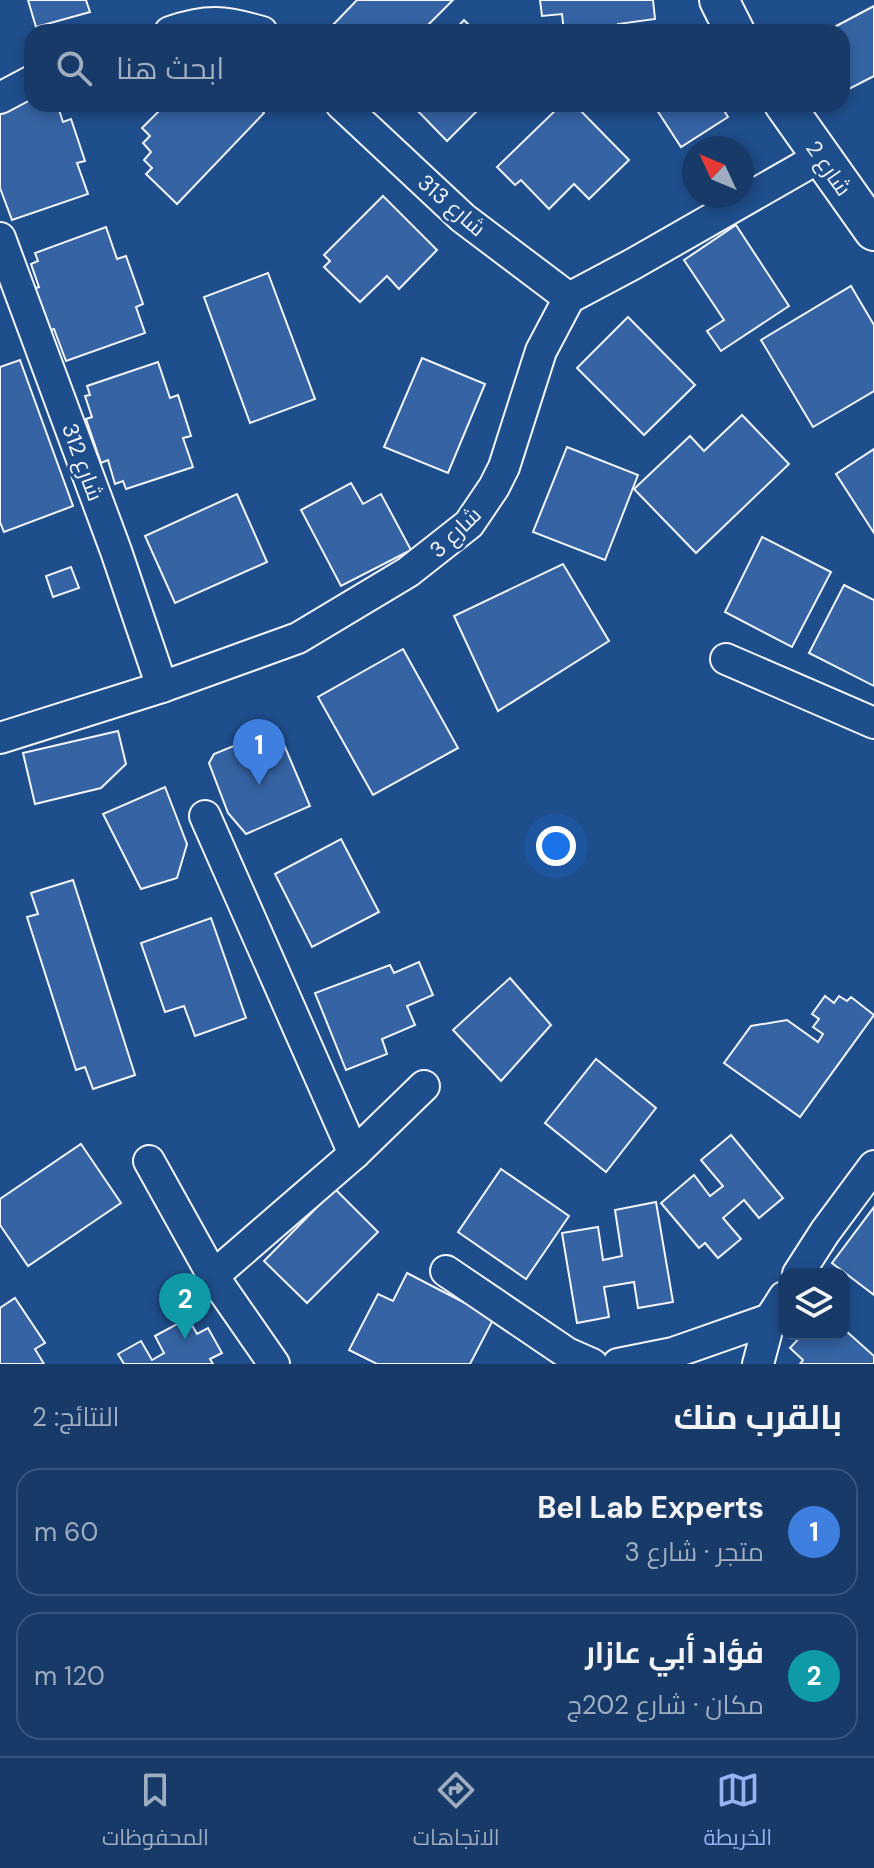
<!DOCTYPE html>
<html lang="ar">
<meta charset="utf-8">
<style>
:root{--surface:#173a69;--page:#244571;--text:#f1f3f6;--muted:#9eadc0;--line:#36547d;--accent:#95b2f1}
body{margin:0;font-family:"DM Sans",Cairo,sans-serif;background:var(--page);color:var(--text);direction:rtl}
.controls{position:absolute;right:24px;bottom:24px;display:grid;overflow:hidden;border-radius:16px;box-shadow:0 4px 12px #0003}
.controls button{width:72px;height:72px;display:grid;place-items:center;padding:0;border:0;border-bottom:2px solid var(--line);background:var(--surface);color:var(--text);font:40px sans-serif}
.compass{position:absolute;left:682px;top:136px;width:72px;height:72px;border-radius:50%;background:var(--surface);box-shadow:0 4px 12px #0003;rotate:314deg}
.you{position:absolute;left:556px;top:846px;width:28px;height:28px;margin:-20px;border:6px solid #fff;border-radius:50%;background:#1a73e8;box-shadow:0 0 0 12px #1a73e833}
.badge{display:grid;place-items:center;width:52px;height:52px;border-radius:50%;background:var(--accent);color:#fff;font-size:26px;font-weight:700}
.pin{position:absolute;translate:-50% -66px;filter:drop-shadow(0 2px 4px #0008)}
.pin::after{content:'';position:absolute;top:42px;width:28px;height:24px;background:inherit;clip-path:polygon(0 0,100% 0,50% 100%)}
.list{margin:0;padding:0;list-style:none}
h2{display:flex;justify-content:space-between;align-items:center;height:104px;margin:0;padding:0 32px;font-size:34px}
h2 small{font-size:26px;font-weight:400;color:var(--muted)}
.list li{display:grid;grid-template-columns:52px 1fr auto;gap:24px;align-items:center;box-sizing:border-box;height:128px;margin:0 16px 16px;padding:0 16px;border:2px solid var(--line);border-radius:24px}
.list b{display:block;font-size:30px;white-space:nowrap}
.list p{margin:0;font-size:26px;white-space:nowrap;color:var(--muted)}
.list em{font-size:26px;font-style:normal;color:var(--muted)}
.icon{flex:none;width:44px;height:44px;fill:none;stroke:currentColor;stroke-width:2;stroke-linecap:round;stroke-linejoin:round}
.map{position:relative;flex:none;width:874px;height:1364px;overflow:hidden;direction:ltr}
.search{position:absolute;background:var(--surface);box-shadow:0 4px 12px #0003;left:24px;right:24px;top:24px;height:88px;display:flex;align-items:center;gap:20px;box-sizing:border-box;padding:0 28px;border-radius:24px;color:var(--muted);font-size:30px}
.sheet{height:392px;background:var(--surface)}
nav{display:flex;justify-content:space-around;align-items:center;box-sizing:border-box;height:112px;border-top:2px solid var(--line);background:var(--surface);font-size:22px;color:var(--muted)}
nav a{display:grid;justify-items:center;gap:4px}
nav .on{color:var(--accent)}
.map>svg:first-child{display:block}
</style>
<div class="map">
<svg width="874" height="1364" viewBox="0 0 874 1364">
<rect width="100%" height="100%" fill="#1f4e8c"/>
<g fill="#3563a3" stroke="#f2f6ff" stroke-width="2">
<polygon points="28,0 86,0 90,12 36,27"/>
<polygon points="357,0 453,0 421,32 332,32 329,29"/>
<polygon points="540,0 653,0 655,19 618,24 619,31 564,32 562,14 542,16"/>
<polygon points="874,6 874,76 849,89 842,75 842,32 825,32"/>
<polygon points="464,20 476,32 453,32"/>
<polygon points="32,98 32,104 57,104 63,122 71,119 85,161 77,163 88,194 12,220 0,188 0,109"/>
<polygon points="166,104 255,104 264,113 177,204 146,174 152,168 144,160 151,152 143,143 150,136 142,128"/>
<polygon points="411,104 484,104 447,141"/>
<polygon points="562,104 574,104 629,160 589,199 574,184 549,209 521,180 515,185 497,167"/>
<polygon points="653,104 720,104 728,117 681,147"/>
<polygon points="383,196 437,250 399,289 387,276 360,302 324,267 330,261 324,255"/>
<polygon points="736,225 789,306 721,351 707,331 724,320 684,260"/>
<polygon points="106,227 117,259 126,256 143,304 136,307 145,333 66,361 54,329 48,331 33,289 39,287 31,264 38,261 35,253"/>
<polygon points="268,273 315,399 250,423 204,297"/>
<polygon points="851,286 874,325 874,391 813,427 761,340"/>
<polygon points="628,317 695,385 644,435 577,368"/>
<polygon points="422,358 485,384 448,473 384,447"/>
<polygon points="20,360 73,506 4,532 0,522 0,367"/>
<polygon points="158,362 170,398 178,395 191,436 183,438 193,467 126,489 123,481 115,484 108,460 101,463 86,419 92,417 85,396 90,395 87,386"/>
<polygon points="742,415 789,464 696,553 634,489 690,436 704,451"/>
<polygon points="567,447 638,475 605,560 533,532"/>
<polygon points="874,449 874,533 836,474"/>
<polygon points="351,483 363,504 381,494 411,550 341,586 301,510"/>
<polygon points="237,494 267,562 175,603 145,536"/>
<polygon points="762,537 831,572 792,647 725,612"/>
<polygon points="563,564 609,641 498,711 454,616"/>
<polygon points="71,567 79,588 53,597 46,576"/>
<polygon points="844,585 874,600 874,686 809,653"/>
<polygon points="403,649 458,748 373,795 318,697"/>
<polygon points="118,731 126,764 101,788 35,804 23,753"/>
<polygon points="268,732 282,740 310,806 246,834 228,813 209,763 214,754"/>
<polygon points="165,787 187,844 177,878 141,889 103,814"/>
<polygon points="341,839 379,912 312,947 275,874"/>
<polygon points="73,880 135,1075 93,1089 85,1067 76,1070 27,917 38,914 31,893"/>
<polygon points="211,918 246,1018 195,1036 184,1006 165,1012 141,943"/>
<polygon points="419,962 433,995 407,1006 415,1025 382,1039 387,1054 346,1070 315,993 390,965 394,973"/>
<polygon points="510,978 551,1025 501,1081 453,1030"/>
<polygon points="825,996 834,1003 839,996 847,1001 851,997 874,1015 800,1117 724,1063 751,1026 787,1020 818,1042 823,1034 813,1027 819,1019 812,1014"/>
<polygon points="596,1059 656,1108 606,1172 545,1123"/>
<polygon points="731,1135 783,1198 759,1218 744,1200 723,1218 741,1239 718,1258 705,1243 699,1248 661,1203 694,1175 710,1196 723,1186 701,1160"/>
<polygon points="81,1144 121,1203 28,1266 0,1225 0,1199"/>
<polygon points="501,1169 569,1216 526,1279 458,1232"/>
<polygon points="335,1189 378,1232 307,1303 264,1261"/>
<polygon points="656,1202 673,1302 638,1308 634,1282 604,1287 609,1317 577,1323 562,1233 598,1227 603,1260 622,1256 615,1210"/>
<polygon points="874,1207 874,1295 832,1263"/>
<polygon points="407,1273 494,1318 470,1364 377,1364 349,1350 378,1294 393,1301"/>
<polygon points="15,1298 45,1343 35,1349 44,1364 0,1364 0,1308"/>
<polygon points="188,1318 197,1334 208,1328 222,1353 210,1359 213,1364 124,1364 118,1354 141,1341 152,1360 164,1353 155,1336"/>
<polygon points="845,1330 874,1356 874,1364 800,1364 803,1360 790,1348 803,1334 844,1334"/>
</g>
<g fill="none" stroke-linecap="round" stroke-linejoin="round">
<defs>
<g id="minor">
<path d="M 170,32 C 207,19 225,21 262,32"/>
<polyline points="0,98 32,81"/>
<polyline points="341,104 463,218 569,298"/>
<polyline points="0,238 116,551 162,687"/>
<polyline points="726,659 874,723"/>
<polyline points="0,738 162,687 298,638 408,572 469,524 494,487 504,467 541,351 569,298 633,264 820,157"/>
<polyline points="205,816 354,1154"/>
<polyline points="149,1161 213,1276 274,1364"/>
<polyline points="446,1271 567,1353 592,1364"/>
<polyline points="798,1274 825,1232 874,1166"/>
<polyline points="213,1276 354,1154 424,1086"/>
<polyline points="618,1364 673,1353 770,1319"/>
<polyline points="758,1364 770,1319 784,1297"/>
</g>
<g id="tertiary">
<polyline points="719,0 735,32"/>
<polyline points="784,104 874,231"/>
</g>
</defs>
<use href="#minor" stroke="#f2f6ff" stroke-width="34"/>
<use href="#tertiary" stroke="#f2f6ff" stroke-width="42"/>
<use href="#minor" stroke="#1f4e8c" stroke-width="30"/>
<use href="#tertiary" stroke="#1f4e8c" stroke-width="38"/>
</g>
<g text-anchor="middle" stroke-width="6" stroke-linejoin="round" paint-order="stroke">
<g font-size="22" fill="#f2f6ff" stroke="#1f4e8c">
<text transform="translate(829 168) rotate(55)" y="8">شارع 2</text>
<text transform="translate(452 205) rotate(41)" y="8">شارع 313</text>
<text transform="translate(83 462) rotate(70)" y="8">شارع 312</text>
<text transform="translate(455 532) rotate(-44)" y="8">شارع 3</text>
</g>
</g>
</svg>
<div class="controls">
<button><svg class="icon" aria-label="layers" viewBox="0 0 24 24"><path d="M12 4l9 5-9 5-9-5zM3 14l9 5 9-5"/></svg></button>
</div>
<svg class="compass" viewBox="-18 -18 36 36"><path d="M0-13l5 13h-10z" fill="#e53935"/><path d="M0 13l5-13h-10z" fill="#9eadc0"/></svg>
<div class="you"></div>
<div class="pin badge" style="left:259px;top:785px;background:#3f7fe0">1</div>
<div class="pin badge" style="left:185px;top:1339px;background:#0f9aa8">2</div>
<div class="search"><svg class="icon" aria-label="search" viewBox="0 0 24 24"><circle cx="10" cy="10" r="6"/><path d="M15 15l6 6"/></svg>ابحث هنا</div>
</div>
<section class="sheet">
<h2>بالقرب منك<small>النتائج: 2</small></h2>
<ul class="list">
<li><span class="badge" style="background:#3f7fe0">1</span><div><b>Bel Lab Experts</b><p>متجر · شارع 3</p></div><em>60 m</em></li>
<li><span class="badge" style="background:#0f9aa8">2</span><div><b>فؤاد أبي عازار</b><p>مكان · شارع 202ج</p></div><em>120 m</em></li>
</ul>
</section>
<nav>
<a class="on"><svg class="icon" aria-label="map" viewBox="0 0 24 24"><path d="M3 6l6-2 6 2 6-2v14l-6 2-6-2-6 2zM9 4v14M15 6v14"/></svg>الخريطة</a>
<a><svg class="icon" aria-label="directions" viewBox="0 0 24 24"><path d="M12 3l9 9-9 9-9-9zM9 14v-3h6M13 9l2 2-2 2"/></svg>الاتجاهات</a>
<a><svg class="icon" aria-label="saved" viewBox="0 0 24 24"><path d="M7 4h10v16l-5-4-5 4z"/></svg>المحفوظات</a>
</nav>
